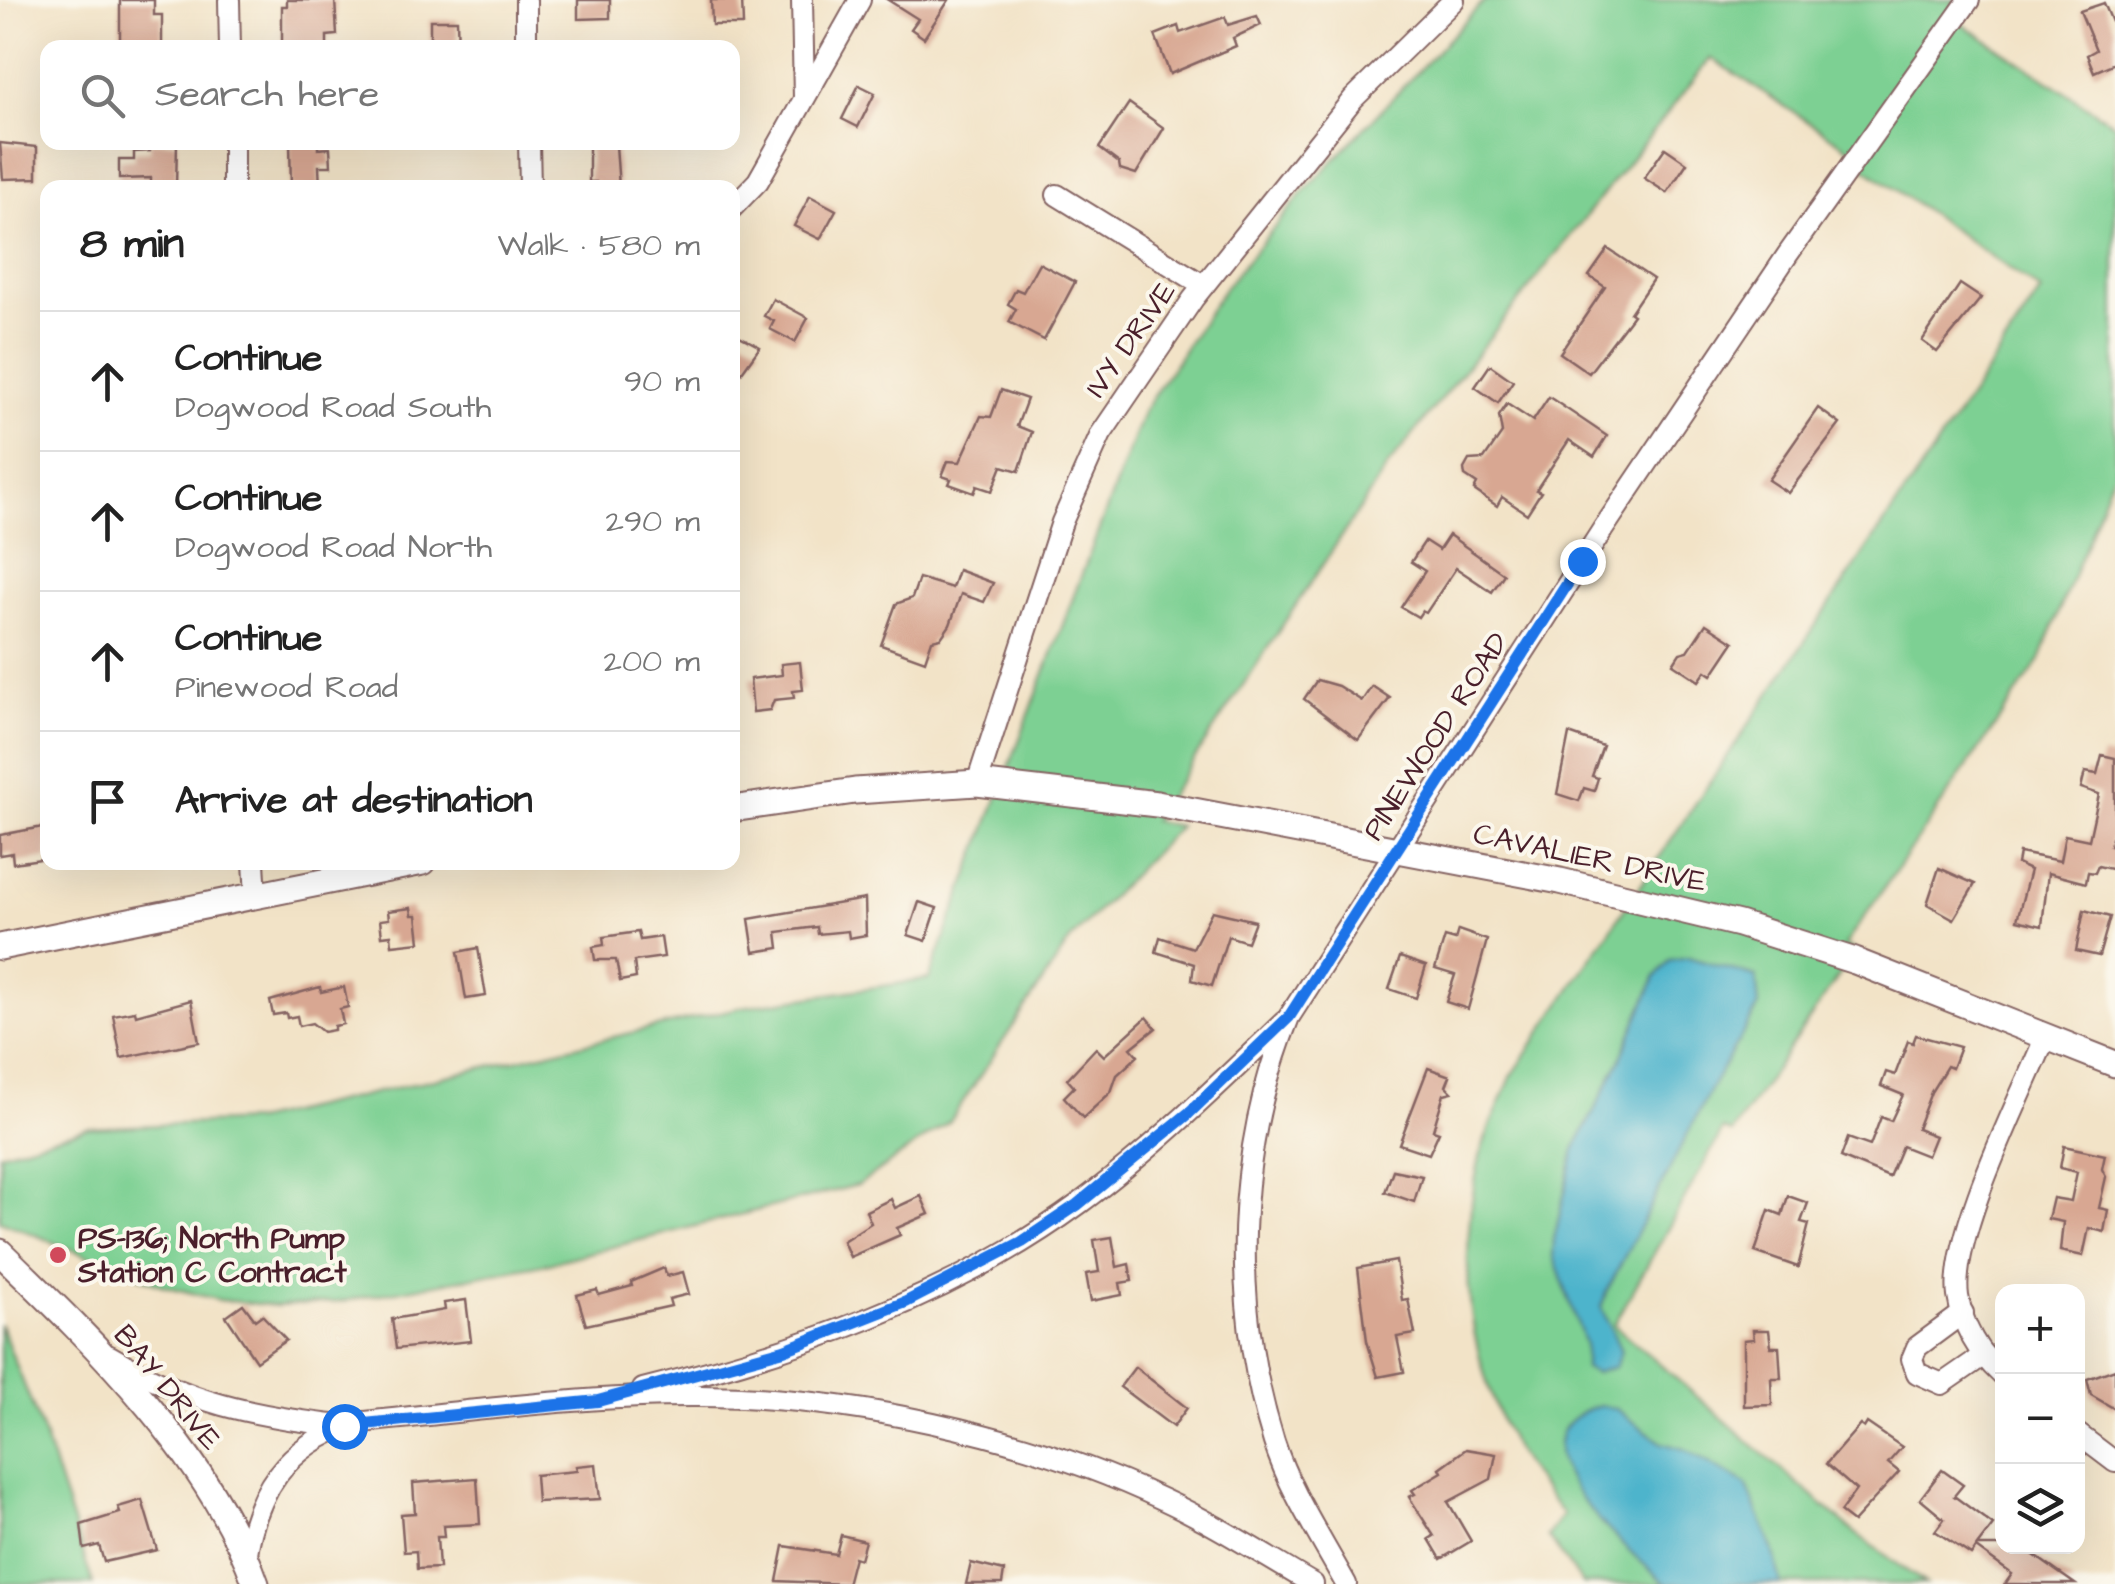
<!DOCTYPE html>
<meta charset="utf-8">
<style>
:root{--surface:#fff;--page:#f6f6f6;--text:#222;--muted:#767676;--line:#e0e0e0}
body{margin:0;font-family:"Architects Daughter",sans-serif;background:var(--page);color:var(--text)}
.controls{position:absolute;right:30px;bottom:30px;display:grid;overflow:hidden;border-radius:20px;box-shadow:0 10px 40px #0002}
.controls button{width:90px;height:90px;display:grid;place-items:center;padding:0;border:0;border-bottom:2px solid var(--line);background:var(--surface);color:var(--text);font:50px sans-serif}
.stop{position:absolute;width:30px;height:30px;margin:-22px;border:8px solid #1a73e8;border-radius:50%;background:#fff}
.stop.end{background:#1a73e8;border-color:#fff;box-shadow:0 2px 10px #0008}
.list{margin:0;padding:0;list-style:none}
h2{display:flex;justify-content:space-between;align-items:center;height:130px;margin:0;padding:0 40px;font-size:42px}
h2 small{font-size:32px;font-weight:400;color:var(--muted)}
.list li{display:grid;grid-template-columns:65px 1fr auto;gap:30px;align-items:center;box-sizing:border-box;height:140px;padding:0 40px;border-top:2px solid var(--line)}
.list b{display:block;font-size:38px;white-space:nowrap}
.list p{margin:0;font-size:32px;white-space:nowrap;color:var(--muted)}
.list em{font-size:32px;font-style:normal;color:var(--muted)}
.icon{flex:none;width:55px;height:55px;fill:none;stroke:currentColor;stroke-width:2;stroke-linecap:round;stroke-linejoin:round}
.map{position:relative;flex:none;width:2115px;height:1584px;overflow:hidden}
.search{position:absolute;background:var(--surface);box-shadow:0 10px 40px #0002;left:40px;top:40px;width:700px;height:110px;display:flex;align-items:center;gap:25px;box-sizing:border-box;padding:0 35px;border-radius:20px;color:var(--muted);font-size:38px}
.panel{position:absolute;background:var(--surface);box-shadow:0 10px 40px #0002;left:40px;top:180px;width:700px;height:690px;border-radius:20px}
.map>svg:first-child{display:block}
</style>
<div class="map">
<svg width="2115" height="1584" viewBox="0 0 2115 1584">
<rect width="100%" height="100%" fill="#fbf7ec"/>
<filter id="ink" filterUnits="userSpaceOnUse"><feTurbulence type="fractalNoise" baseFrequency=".01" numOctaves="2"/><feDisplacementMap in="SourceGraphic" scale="20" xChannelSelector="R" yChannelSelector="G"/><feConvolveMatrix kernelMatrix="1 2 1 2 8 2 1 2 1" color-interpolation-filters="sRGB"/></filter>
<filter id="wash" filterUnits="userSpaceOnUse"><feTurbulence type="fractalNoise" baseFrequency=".0048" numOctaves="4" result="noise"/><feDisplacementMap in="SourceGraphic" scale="40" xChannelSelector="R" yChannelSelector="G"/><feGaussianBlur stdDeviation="2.25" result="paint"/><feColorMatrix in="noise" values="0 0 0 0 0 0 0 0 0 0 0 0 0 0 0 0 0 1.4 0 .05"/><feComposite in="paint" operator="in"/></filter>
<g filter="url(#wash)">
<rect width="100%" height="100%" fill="#f2e3c7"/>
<g fill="#7dd093" stroke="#64785f" stroke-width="2.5">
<path d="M 1485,0 L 1956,0 L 1949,15 L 2115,125 L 2115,469 L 2040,660 L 1845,945 L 1855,950 L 1840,974 L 1732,1133 L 1723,1130 L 1614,1325 L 1854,1532 L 1925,1584 L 1583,1584 L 1547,1536 L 1563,1515 C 1547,1493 1527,1471 1514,1447 C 1466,1355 1457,1257 1480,1156 C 1487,1129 1501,1103 1511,1077 L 2041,291 L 1849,157 L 1853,151 L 1711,58 L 1388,466 L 1153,821 L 1179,826 L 1071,939 L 950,1121 L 858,1185 L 549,1263 L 337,1302 L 277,1306 L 219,1300 L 161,1285 L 0,1221 L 0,1153 L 87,1128 L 254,1121 L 742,1007 L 929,979 L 1144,410 L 1225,287 L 1302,194 Z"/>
<polygon points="0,1324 44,1435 93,1584 0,1584"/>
</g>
<g fill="#4db4cc" stroke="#4c6a7c" stroke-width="2.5">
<polygon points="1688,957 1756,977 1759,1006 1713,1084 1606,1293 1601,1307 1621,1351 1615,1367 1595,1373 1585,1368 1585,1344 1553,1255 1554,1239 1575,1148 1621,1058 1655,978 1670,960"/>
<path d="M 1600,1406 L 1615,1408 L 1662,1443 L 1684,1449 L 1746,1484 L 1773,1549 L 1781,1584 L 1666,1584 C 1629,1550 1491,1437 1600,1406 Z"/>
</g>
<g id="blocks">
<g fill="#d8a792">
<polygon points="120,0 154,0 154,15 162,15 162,48 120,45"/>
<polygon points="287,0 335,0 337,35 327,36 327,48 282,48 282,6 287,6"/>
<polygon points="578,0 610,0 610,18 578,19"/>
<polygon points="711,0 742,0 743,25 712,25"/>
<polygon points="888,0 949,0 924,38 911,29 918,19"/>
<polygon points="2104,3 2115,29 2115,63 2094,72 2087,55 2096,50 2080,11"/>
<polygon points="1257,16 1261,25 1233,38 1236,46 1170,74 1155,35 1178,26 1180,33 1225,17 1228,25"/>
<polygon points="430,20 457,20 458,48 430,48"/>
<polygon points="859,85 875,93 858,127 842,119"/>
<polygon points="1129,103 1164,128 1136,174 1120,169 1119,163 1099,148"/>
<polygon points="150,142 177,142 176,188 151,188 151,178 119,179 119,160 134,160 134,152 150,151"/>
<polygon points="290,142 318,142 318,149 330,148 331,166 319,166 320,188 291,188"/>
<polygon points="0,143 37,147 37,178 3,179"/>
<polygon points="589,145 616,145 619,188 596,188 596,182 589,182"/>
<polygon points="1665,148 1687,163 1667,193 1644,178"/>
<polygon points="810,196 836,210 820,239 794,226"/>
<polygon points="1608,249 1653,279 1630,313 1633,315 1589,373 1560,353 1605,287 1589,276"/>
<polygon points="1039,263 1075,282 1044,340 1009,322 1016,309 1008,304 1016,289 1023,292"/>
<polygon points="1960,284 1981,298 1937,352 1922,341"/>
<polygon points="773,299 808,318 795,342 770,329 774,321 764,316"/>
<polygon points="732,332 760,347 732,386"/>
<polygon points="1490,365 1513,381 1498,403 1475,387"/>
<polygon points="1001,390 1027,399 1017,426 1032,432 1019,471 1002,466 992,491 977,486 974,493 949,484 951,479 942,476 948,461 960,462 981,416 991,417"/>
<polygon points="1549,397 1607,436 1594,457 1569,440 1536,490 1541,492 1527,514 1502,497 1497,506 1474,490 1477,484 1465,476 1464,469 1469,460 1484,459 1502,433 1499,416 1507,404 1533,421"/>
<polygon points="1818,408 1840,424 1788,493 1768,480"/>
<polygon points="1449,535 1504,574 1492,592 1456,568 1426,613 1422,611 1418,617 1401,607 1425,571 1411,562 1425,541 1439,550"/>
<polygon points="958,570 993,583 984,602 961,594 950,625 941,638 932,640 925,661 881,645 896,604 912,598 919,578 952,588"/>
<polygon points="1706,624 1734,642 1712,675 1706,671 1699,681 1673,664 1680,653 1688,651"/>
<polygon points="800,662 803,690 793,691 794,698 774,700 770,710 753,712 750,679 782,675 781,664"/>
<polygon points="1317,680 1338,686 1362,701 1372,686 1390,698 1358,740 1304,699"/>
<polygon points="1569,734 1603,746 1592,776 1598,778 1594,791 1584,788 1579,801 1557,794"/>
<polygon points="2102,755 2115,758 2115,826 2110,846 2115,847 2115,870 2098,866 2095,873 2088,872 2086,883 2048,873 2042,926 2017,920 2030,870 2017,864 2019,853 2060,861 2065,835 2089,840 2099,794 2081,788 2085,772 2097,774"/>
<polygon points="48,826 48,858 13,863 12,853 0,855 0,835"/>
<polygon points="1939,868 1975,884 1954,919 1927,904"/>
<polygon points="865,899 866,935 849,938 848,931 818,934 817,927 777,932 779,948 754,952 749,919"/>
<polygon points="919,902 937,908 926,941 908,935"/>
<polygon points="411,908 412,915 417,915 420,942 392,945 391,935 382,936 380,920 389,919 388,911"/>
<polygon points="2084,910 2110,917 2099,956 2076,951"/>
<polygon points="1212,911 1255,921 1247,942 1228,936 1212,986 1192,980 1194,964 1156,952 1160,937 1193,948"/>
<polygon points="1458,930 1487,940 1468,1009 1446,1002 1455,975 1435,969 1445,937 1455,940"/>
<polygon points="638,932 640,940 661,937 664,957 634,961 636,978 620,981 616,960 595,960 593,947 604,945 603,937"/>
<polygon points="478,948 486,996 466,999 458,952"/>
<polygon points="1400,957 1426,966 1416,998 1389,989"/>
<polygon points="320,987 321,992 344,987 348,1007 340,1009 343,1024 334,1026 334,1030 323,1032 312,1023 299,1026 297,1016 287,1018 286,1013 273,1015 270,1001"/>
<polygon points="191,1000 199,1042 121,1058 113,1015 135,1011 136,1015"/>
<polygon points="1147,1017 1156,1028 1131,1048 1138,1056 1117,1075 1111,1092 1083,1118 1064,1097 1074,1087 1067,1079 1096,1048 1104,1056"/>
<polygon points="1916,1035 1960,1047 1952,1068 1947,1066 1931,1092 1917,1129 1935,1136 1927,1156 1902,1146 1889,1177 1841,1157 1848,1138 1870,1146 1881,1117 1891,1121 1903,1095 1881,1086 1886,1072 1895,1075 1908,1041 1913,1043"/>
<polygon points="1428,1068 1450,1076 1446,1086 1452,1092 1444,1094 1433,1130 1439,1132 1429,1154 1399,1144"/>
<polygon points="2064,1146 2105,1155 2102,1169 2106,1177 2099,1208 2108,1210 2104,1232 2089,1228 2083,1256 2060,1251 2063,1222 2048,1219 2053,1198 2071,1201 2077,1172 2060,1168"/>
<polygon points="1393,1170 1422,1176 1414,1202 1385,1192"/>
<polygon points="921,1196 929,1214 897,1228 900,1235 850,1257 843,1241 871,1223 866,1211 891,1199 895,1208"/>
<polygon points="1788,1196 1808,1203 1801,1222 1809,1224 1798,1267 1755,1252 1769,1210 1782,1215"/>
<polygon points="1112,1237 1117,1267 1129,1264 1132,1281 1120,1283 1122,1295 1091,1301 1086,1274 1099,1272 1094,1240"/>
<polygon points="1396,1261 1402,1300 1408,1299 1415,1334 1397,1337 1404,1372 1378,1377 1367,1341 1358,1268"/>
<polygon points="664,1268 667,1276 683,1272 689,1294 669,1299 671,1306 586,1325 577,1295 597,1290 599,1295 632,1286 631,1282"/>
<polygon points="466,1300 471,1341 396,1349 392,1319 445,1310 444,1303"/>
<polygon points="243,1304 255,1320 262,1315 286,1340 256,1361 226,1316"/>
<polygon points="1753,1330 1769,1330 1771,1347 1779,1347 1781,1378 1771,1378 1772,1405 1744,1406 1744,1340 1754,1339"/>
<polygon points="1135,1367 1187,1408 1173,1427 1120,1387"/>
<polygon points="2115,1369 2115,1409 2091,1395 2087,1379"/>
<polygon points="1867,1423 1902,1447 1888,1463 1899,1472 1853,1522 1840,1512 1856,1490 1826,1464 1860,1425 1864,1428"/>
<polygon points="1466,1449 1496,1454 1491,1479 1448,1502 1471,1541 1441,1559 1429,1539 1434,1536 1409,1497 1415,1494 1412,1490 1442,1472 1440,1468"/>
<polygon points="596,1464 600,1499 537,1502 535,1475 577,1471 576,1466"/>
<polygon points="1942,1470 1963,1485 1954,1496 1993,1525 1977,1546 2021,1546 2075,1584 2005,1584 2012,1574 1976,1548 1971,1555 1935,1531 1944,1519 1920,1499"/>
<polygon points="477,1478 480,1524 443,1526 444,1537 437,1537 439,1568 417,1569 416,1551 404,1552 401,1514 415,1513 413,1483"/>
<polygon points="142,1500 157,1550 104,1562 99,1545 84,1549 81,1525 120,1513 118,1507"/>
<polygon points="841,1535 865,1541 860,1559 854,1557 847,1584 777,1581 784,1546 836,1554"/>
<polygon points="971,1563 1004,1571 1002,1584 966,1584"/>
</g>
</g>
</g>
<g filter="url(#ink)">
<use href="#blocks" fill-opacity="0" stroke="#856462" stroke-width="2.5"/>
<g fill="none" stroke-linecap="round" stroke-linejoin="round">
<defs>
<g id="minor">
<polyline points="229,0 230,48"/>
<polyline points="526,0 526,48"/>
<polyline points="802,0 804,98"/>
<polyline points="233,142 233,188"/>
<polyline points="529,142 530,188"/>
<polyline points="1057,195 1203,285"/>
<polyline points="732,208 758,181 860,0"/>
<polyline points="977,783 1062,522 1101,434 1193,299 1353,99 1454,0"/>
<polyline points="254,862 256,897"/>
<polyline points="1963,1313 1917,1347 1912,1359 1917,1373 1942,1384 1984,1355"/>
<path d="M 110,1356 C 189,1403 252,1416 342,1426"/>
<path d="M 2002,1375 C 1979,1354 1963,1328 1958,1296 C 1950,1235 2021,1097 2046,1036"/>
<path d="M 643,1389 C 797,1351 951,1298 1080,1203 C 1153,1149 1218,1085 1284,1022"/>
<polyline points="2078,1434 2115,1462"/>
<path d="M 246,1559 C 256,1491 286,1446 353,1423 C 465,1412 579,1396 692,1396 C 843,1395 1025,1434 1162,1499 C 1214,1523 1263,1555 1313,1584"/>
<path d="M 1346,1584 C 1321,1538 1290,1492 1274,1442 C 1231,1304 1235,1151 1289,1017 L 1603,529 L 1788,254 L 1969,0"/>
</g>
<g id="tertiary">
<polyline points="732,809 855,791 977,783 1157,804 1560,881 1739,924 1855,961 2115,1064"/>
<polyline points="0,947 423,862"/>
<path d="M 0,1252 C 96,1345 211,1456 256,1584"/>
</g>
</defs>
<use href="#minor" stroke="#856462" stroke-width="24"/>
<use href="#tertiary" stroke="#856462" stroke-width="29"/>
<use href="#minor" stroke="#fff" stroke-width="20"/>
<use href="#tertiary" stroke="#fff" stroke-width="25"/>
</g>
</g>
<g fill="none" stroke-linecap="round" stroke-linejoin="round" filter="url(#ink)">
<polyline stroke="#1a73e8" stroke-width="12" points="344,1426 598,1401 784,1350 906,1302 1022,1242 1077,1205 1188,1114 1289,1017 1582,561"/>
</g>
<circle fill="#d1495b" stroke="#fbf7ec" stroke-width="4" cx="58" cy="1255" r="10"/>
<g text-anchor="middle" stroke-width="8" stroke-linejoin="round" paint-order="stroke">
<g font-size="30" fill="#4a1f2b" stroke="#fbf7ec">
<text transform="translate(1130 339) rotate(-55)" y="10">IVY DRIVE</text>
<text transform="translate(1435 736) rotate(-57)" y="10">PINEWOOD ROAD</text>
<text transform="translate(1590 857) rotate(12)" y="10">CAVALIER DRIVE</text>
<text transform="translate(168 1387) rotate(51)" y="10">BAY DRIVE</text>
</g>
<g font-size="30" font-weight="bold" fill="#4a1f2b" stroke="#fbf7ec" text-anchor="start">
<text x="78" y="1248">PS-136; North Pump<tspan x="78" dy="34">Station C Contract</tspan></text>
</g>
</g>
</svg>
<div class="controls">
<button>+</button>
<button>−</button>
<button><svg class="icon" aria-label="layers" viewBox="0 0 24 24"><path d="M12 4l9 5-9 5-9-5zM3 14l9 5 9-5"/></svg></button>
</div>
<div class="stop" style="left:344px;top:1426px"></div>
<div class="stop end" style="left:1582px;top:561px"></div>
<div class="search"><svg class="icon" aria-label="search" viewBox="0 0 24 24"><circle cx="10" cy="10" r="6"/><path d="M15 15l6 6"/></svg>Search here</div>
<section class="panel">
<h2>8 min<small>Walk · 580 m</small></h2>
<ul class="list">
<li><svg class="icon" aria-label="ahead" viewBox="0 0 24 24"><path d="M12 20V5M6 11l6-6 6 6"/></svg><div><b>Continue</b><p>Dogwood Road South</p></div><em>90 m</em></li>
<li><svg class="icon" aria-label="ahead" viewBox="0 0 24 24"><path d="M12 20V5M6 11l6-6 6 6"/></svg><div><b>Continue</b><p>Dogwood Road North</p></div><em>290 m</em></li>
<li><svg class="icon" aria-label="ahead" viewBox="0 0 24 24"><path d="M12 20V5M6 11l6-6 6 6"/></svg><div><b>Continue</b><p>Pinewood Road</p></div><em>200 m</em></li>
<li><svg class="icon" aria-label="arrive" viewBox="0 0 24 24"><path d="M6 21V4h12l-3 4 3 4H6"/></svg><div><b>Arrive at destination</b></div></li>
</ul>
</section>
</div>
